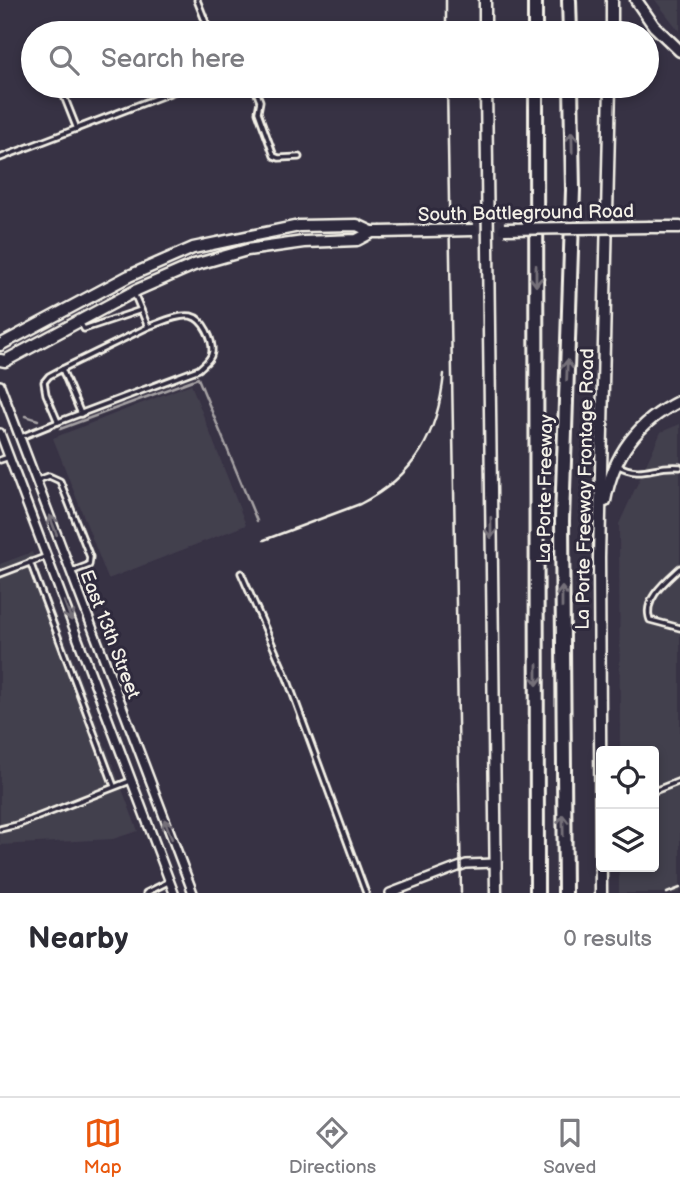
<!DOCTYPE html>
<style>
:root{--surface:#fff;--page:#f7f7f7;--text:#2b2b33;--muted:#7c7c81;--line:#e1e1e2;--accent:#ea580c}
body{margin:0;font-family:"Balsamiq Sans",sans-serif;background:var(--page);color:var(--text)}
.controls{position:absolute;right:21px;bottom:21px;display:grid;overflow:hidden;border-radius:7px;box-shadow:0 4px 10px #0003}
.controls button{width:63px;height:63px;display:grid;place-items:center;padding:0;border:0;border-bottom:2px solid var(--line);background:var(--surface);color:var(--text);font:35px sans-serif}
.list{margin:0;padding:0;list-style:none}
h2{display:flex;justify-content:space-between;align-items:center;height:91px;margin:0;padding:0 28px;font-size:30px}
h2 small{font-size:23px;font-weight:400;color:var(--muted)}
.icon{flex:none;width:38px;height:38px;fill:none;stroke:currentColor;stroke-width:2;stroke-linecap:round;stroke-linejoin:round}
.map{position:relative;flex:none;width:680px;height:893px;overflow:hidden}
.search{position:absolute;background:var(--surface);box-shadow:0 4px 10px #0003;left:21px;right:21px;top:21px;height:77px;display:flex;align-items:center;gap:18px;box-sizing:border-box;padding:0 24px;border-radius:38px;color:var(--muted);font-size:26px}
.sheet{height:203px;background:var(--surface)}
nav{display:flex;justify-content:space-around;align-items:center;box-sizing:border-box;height:98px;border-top:2px solid var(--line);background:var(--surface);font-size:19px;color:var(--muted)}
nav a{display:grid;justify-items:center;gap:4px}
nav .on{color:var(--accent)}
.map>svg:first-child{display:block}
</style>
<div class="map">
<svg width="680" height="893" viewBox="0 0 680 893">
<rect width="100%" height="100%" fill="#373244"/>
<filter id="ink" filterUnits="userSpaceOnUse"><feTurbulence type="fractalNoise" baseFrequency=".0143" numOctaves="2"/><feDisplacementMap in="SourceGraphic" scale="14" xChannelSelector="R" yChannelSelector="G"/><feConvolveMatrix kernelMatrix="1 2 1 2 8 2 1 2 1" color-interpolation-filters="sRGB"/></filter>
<g filter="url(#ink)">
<g fill="#433f4e">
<polygon points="655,0 680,0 680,32"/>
<polygon points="191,384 246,525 108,579 53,438"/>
<polygon points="680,424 680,893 619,893 619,867 654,867 654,751 620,751 619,524 661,432"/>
<polygon points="32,552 138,831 113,839 0,845 0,564"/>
</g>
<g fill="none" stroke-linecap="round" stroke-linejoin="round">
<g stroke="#a6a2a4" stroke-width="2.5">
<polyline points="25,416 38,420"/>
<polyline points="60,429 198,378 257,521"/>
</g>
<defs>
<g id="lane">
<polyline points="197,0 210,33"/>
<polyline points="60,86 77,129"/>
<polyline points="254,86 260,101 258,112 274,156 279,158 299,157"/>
<polyline points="0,158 188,86"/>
<path d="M 134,293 L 148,327 L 62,369 L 49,376 L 44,382 L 46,394 L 58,422 L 199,369 C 204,364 211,360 212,352 C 213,340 204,319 191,316 C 178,314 160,323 148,327"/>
<polyline points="80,322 84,329 141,310"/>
<polyline points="62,369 81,414"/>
<polyline points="21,437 58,422"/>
<polyline points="0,460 9,457"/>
<path d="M 617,465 C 643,479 653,464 680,467"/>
<polyline points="38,480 49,476 60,481 90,557 89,565 73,571"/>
<polyline points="30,562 114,786"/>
<path d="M 680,568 C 666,581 642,600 650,620 L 680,628"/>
<polyline points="241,573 287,678 366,893"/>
<polyline points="0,574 45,557"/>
<polyline points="654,791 680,781"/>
<polyline points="0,829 17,825 130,781"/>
<polyline points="146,893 168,882"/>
</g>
<g id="street">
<polyline points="0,385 193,893"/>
<polyline points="0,433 174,893"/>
<polyline points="390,893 466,864 496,863"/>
</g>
<g id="secondary">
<polyline points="485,0 485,33"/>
<polyline points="636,0 654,26 680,51"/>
<polyline points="612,33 612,0"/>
<polyline points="486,86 496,893"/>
<polyline points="650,227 680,227"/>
<polyline points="0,345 129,276 193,248 299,226 357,225 372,232"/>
<polyline points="0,360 5,361 137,290 194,265 247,250 304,242 357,240 372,232 380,232"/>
<path d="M 605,501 C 613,455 637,422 680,401"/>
<polyline points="601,893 599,557 610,86"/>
</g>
<g id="highway">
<polyline points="535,0 535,33"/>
<polyline points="569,0 570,33"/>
<polyline points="536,86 537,893"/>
<polyline points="565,893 562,521 573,190 571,86"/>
</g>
</defs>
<use href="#lane" stroke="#f4f1e8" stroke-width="9"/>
<use href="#street" stroke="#f4f1e8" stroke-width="12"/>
<use href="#secondary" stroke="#f4f1e8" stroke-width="15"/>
<use href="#highway" stroke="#f4f1e8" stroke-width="18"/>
<use href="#lane" stroke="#2f2a3d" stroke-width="3.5"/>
<use href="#street" stroke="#2f2a3d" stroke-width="7"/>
<use href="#secondary" stroke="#2f2a3d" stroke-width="10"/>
<use href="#highway" stroke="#2f2a3d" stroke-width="12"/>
<g stroke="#f4f1e8" stroke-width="2.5">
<polyline points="446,0 446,33"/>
<polyline points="447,86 461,893"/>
<path d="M 264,540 L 360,504 C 415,476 438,434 444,374"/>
<polyline points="667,893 680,888"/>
</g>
<defs>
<g id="secondary-bridge">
<polyline points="504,229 650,227"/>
<polyline points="380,232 473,230"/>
</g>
</defs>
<use href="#secondary-bridge" stroke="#f4f1e8" stroke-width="15" stroke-linecap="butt"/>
<use href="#secondary-bridge" stroke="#2f2a3d" stroke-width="10"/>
</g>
<defs><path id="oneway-shaft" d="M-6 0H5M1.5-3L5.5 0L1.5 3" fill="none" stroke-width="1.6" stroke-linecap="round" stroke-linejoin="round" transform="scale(1.75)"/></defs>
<g stroke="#747079">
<use href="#oneway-shaft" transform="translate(572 142) rotate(-91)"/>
<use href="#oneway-shaft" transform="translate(536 276) rotate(90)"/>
<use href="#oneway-shaft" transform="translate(567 370) rotate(-88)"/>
<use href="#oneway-shaft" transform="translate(53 525) rotate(-111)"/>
<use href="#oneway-shaft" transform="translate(491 528) rotate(89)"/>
<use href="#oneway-shaft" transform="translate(562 597) rotate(-90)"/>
<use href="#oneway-shaft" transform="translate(68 611) rotate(69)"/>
<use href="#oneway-shaft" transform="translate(537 675) rotate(90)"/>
<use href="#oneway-shaft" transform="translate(563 825) rotate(-91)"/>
<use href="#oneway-shaft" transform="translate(168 829) rotate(-111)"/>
</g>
</g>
<g text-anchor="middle" stroke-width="6" stroke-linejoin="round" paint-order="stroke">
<g font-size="19" fill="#f4f1e8" stroke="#2f2a3d">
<text transform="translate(526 212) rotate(-1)" y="7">South Battleground Road</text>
<text transform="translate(544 489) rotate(-89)" y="7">La Porte Freeway</text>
<text transform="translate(584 489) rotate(-89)" y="7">La Porte Freeway Frontage Road</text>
<text transform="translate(111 634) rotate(69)" y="7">East 13th Street</text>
</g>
</g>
</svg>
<div class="controls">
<button><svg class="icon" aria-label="locate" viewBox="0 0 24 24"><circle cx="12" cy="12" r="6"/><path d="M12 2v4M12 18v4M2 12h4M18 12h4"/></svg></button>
<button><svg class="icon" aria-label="layers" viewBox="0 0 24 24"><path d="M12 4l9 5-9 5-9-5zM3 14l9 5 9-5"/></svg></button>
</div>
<div class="search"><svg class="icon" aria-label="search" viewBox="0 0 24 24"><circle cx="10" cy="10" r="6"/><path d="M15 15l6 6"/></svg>Search here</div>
</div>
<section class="sheet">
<h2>Nearby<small>0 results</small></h2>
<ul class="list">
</ul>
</section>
<nav>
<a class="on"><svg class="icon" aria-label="map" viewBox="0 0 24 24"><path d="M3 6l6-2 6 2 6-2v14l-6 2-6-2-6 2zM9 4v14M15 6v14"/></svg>Map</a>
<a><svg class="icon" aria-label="directions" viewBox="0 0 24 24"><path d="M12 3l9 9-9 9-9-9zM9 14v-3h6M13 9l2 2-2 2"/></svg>Directions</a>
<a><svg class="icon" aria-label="saved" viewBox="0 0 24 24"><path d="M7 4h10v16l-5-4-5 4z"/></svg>Saved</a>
</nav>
